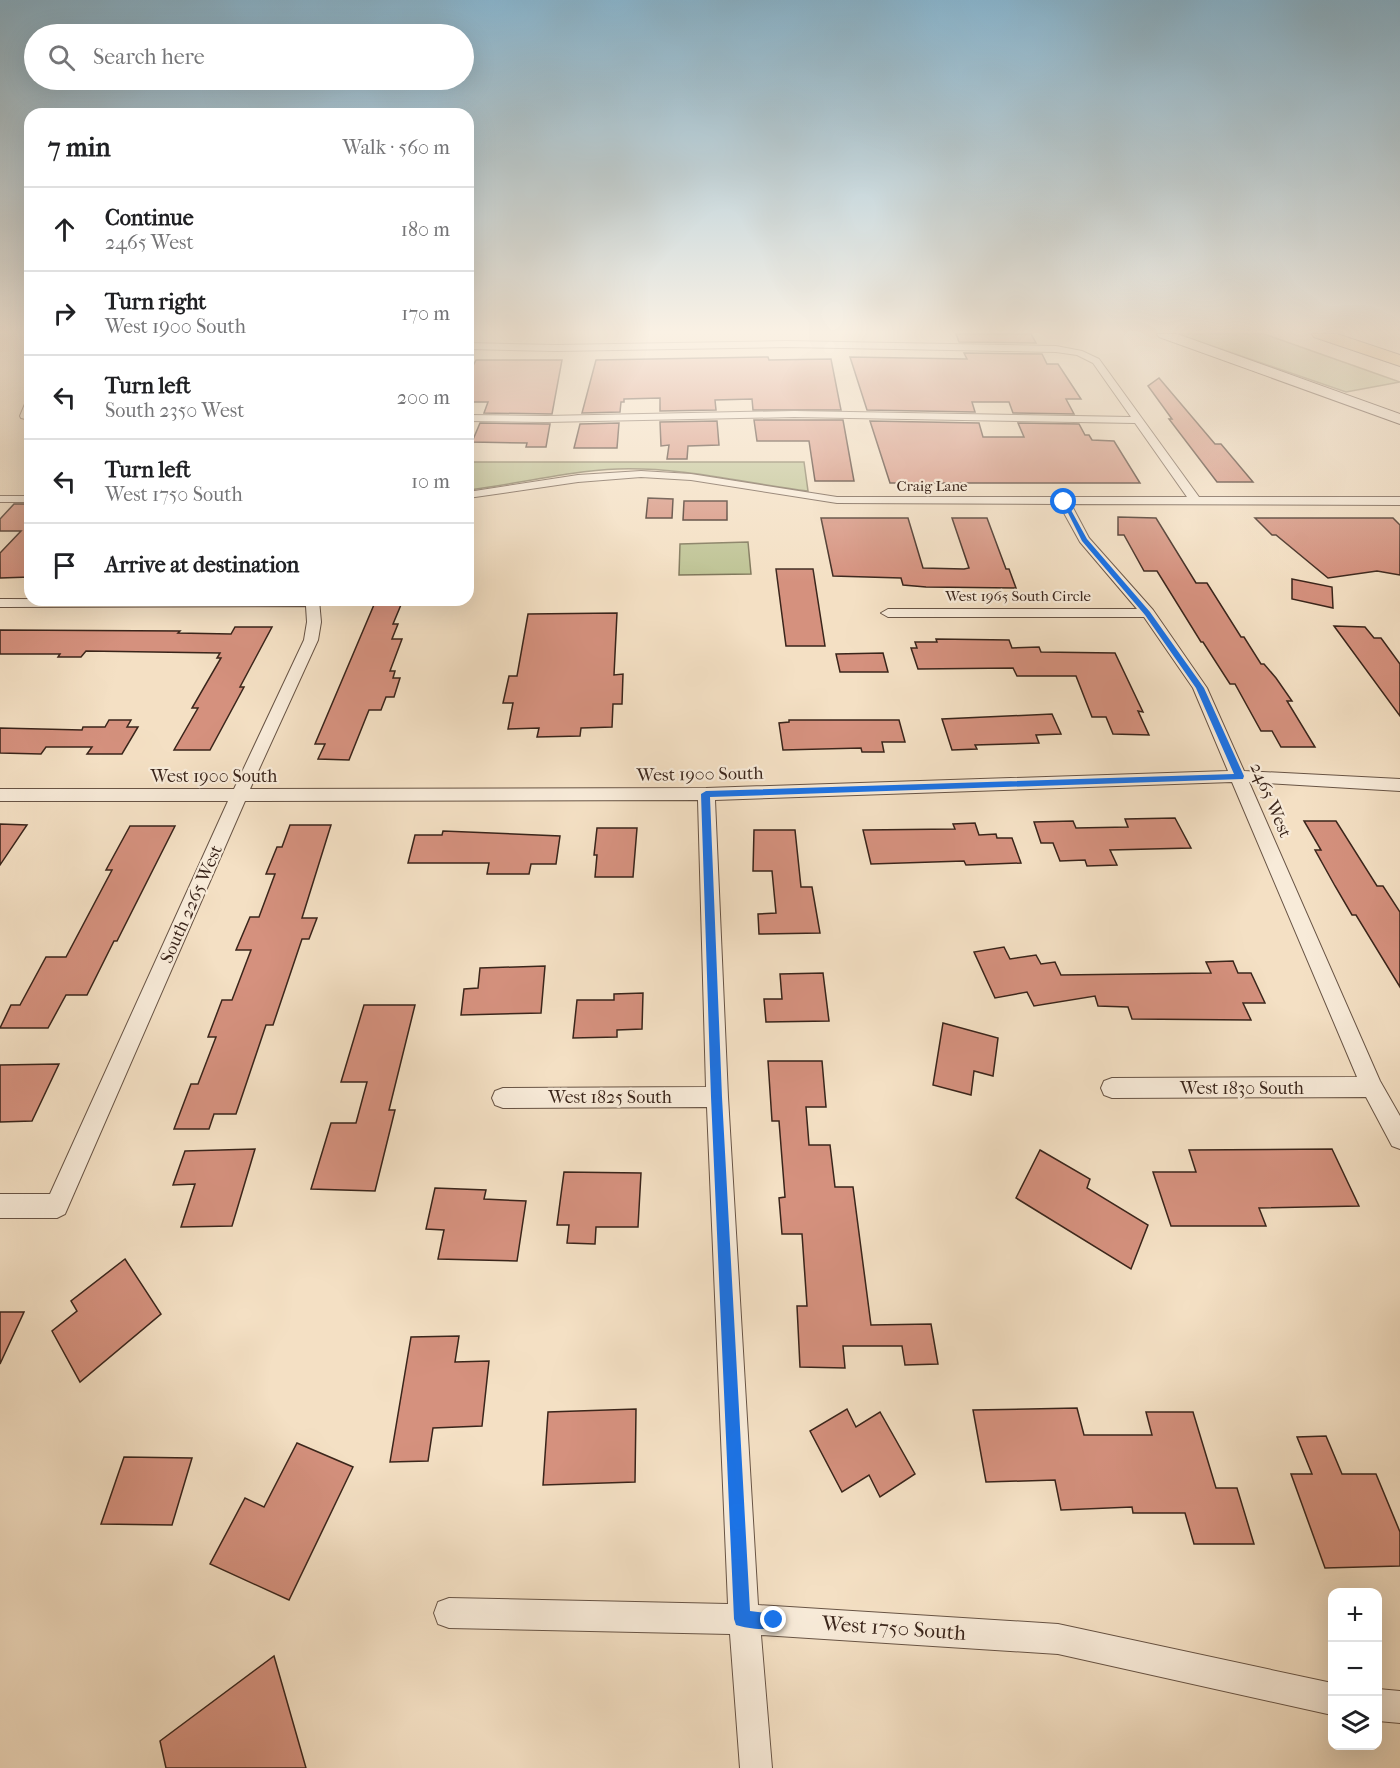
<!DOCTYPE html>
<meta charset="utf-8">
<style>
:root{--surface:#fff;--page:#f2f2f2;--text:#202124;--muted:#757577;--line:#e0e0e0}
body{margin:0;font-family:"IM FELL French Canon",serif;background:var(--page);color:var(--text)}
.controls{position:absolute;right:18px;bottom:18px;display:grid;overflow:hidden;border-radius:12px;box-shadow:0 6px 24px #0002}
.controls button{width:54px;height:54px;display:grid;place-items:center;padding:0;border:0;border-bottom:2px solid var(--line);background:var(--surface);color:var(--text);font:30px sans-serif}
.stop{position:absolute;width:18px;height:18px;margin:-14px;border:4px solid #1a73e8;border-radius:50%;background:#fff}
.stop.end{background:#1a73e8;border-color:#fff;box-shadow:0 2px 6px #0008}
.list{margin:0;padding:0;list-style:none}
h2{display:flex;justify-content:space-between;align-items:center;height:78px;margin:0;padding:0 24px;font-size:26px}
h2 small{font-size:20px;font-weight:400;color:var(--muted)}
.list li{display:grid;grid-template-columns:39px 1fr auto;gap:18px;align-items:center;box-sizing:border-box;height:84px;padding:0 24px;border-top:2px solid var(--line)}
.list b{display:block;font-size:22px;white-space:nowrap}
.list p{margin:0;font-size:20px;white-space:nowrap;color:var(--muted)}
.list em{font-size:20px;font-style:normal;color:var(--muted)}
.icon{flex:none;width:33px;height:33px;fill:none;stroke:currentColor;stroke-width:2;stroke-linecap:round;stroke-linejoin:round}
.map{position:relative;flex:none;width:1400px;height:1768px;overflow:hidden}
.search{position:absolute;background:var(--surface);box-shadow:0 6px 24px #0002;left:24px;top:24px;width:450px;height:66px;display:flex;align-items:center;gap:15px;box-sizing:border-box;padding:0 21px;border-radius:33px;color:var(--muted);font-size:22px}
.panel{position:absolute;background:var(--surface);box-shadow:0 6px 24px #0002;left:24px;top:108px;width:450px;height:498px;border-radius:18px}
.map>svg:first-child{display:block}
</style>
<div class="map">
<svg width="1400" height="1768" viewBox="0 0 1400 1768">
<rect width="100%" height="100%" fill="#f4e0c4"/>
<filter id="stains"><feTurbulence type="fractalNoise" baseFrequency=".00333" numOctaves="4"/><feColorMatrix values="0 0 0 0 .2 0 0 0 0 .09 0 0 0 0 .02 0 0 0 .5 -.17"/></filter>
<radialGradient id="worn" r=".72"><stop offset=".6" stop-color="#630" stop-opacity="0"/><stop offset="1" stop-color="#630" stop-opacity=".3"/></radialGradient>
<g fill="#bdc293" stroke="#7c7457" stroke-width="1.5">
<polygon points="1177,334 1264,334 1400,382 1346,392"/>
<path d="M 468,462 L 804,462 L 808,491 C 744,483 683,467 618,469 C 567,471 518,484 468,490 Z"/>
<polygon points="748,542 751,574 679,575 680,544"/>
</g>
<g fill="#d5917e" stroke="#3a251b" stroke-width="1.5">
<polygon points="956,334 1031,334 1036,343 959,342"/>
<polygon points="964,353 1042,354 1047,364 1058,364 1081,399 1066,399 1074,414 1013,413 1009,402 972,402 975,412 867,410 850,357 967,359"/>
<polygon points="768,357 769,360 831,359 841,410 753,410 752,399 715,400 716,410 660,411 660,398 624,399 624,402 621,402 620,412 582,413 596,360"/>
<polygon points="476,360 562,360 552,414 484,413 488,402 468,402 468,376"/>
<polygon points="1159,378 1215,444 1221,444 1253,482 1217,482 1169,419 1172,419 1148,386"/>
<polygon points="754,420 843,420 854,481 815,481 809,441 757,441"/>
<polygon points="717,421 719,445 688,446 687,459 667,459 669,445 661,446 660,422"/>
<polygon points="870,421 979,423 983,437 1024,437 1018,423 1079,424 1085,435 1089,435 1092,440 1114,441 1140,483 890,483"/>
<polygon points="480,423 546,424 550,424 546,447 526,447 527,443 472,442"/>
<polygon points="619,423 617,448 574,448 580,424"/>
<polygon points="648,498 673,499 672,518 646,518"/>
<polygon points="684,501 727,501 727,520 683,520"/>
<polygon points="14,504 30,504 30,577 0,578 0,553 21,531 0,531 0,519"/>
<polygon points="1118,517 1156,518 1196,583 1207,583 1241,637 1244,637 1261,664 1264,664 1276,678 1292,701 1287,701 1315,747 1281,747 1272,731 1261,731 1235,684 1230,684 1203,642 1201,642 1157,571 1144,571 1124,535 1118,535"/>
<polygon points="821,518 908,518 923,568 964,569 969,568 952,518 987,518 1006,569 1009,569 1016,588 926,587 903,585 901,578 833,576"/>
<polygon points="1255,518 1393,518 1400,525 1400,575 1377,571 1328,578 1276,535 1272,535"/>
<polygon points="776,569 813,569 825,646 786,646"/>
<polygon points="1292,579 1332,587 1333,608 1292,599"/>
<polygon points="376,600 403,600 393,624 398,624 392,639 402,639 390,671 395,671 393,678 400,678 394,697 386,697 381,710 369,710 349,760 318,759 325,744 315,744"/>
<polygon points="617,613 614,675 623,674 622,704 613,704 612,727 581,728 580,736 537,737 539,728 508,729 513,703 503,703 509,676 517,676 528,614"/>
<polygon points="1334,626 1365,627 1374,638 1381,638 1400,664 1400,716"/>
<polygon points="235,627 272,627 240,687 244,687 210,750 174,750 198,708 192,708 221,658 217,658 220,653 86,651 81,657 58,657 60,654 0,654 0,630 180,631 178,633 231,634"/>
<polygon points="936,639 1009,640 1012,648 1039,647 1041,652 1115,653 1143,712 1138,711 1149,735 1113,734 1106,717 1092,717 1076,676 1017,676 1013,668 918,669 911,648 917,648 915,642 937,642"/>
<polygon points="883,653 888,672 840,672 836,654"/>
<polygon points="1052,714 1061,734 1036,735 1039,743 975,745 977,749 952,750 942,719"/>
<polygon points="109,720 131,720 127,727 138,727 122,754 87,754 92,747 46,747 41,754 0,753 0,728 82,730 83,727 105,727"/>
<polygon points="789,720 899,720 905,742 882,742 884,752 862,752 861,748 783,750 779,723 789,722"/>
<polygon points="1175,818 1191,848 1110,850 1117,865 1087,866 1085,860 1060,861 1053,843 1041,843 1034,822 1073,821 1076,828 1128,827 1125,819"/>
<polygon points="1304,821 1336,821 1377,886 1383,886 1400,912 1400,987 1356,915 1352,915 1335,886 1315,850 1321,850"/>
<polygon points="975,823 979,835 996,834 997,838 1012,838 1021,863 966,865 964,861 871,864 863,830 955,829 953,824"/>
<polygon points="0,824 27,825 0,865"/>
<polygon points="290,825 331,825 302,918 317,918 309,939 302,939 273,1025 266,1025 236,1114 214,1114 209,1129 174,1129 191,1084 198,1084 216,1037 208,1037 222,1000 232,1000 251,950 236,950 250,917 259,917 275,874 266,874 277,847 282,847"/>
<polygon points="130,826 175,826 117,941 114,941 87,995 66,995 48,1028 0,1028 11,1005 20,1005 46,957 66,957 112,870 106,870"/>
<polygon points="597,828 637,828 633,877 595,877 597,855 594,855"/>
<polygon points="754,830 795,830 801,887 812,887 820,933 759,934 758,914 776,913 772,871 753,871"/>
<polygon points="443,831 560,836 556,864 531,864 529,874 487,874 489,863 408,863 415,835 442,835"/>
<polygon points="1004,947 1010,959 1036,955 1041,964 1055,962 1061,975 1211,973 1206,962 1233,961 1238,973 1251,973 1265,1003 1243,1003 1251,1020 1132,1019 1128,1007 1098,1006 1095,996 1034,1006 1027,992 995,998 974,952"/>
<polygon points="545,966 541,1013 461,1015 464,989 478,988 480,968"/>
<polygon points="823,973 829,1021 766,1022 764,999 782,999 780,974"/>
<polygon points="643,993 642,1029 617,1030 617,1037 573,1038 577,1000 614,1000 614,994"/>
<polygon points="364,1005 415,1005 389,1110 395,1110 375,1191 311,1189 331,1123 356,1123 367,1082 341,1082"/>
<polygon points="943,1023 998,1038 993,1076 974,1071 971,1095 933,1085"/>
<polygon points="768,1061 822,1061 826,1107 806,1107 809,1145 830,1145 835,1187 853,1187 871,1325 931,1324 938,1364 905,1365 902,1346 843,1346 845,1368 800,1367 797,1306 807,1306 802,1234 782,1234 779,1198 785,1197 779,1121 772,1121"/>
<polygon points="59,1064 32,1121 0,1122 0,1065"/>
<polygon points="255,1149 232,1226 181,1227 195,1184 173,1185 185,1151"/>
<polygon points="1332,1149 1359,1206 1259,1208 1266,1226 1171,1226 1153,1172 1196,1172 1189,1150"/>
<polygon points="1040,1150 1090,1179 1087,1188 1148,1225 1131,1269 1016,1198"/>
<polygon points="564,1172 641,1173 638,1227 596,1227 595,1244 567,1243 569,1225 557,1225"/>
<polygon points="435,1188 486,1190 484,1199 526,1201 517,1261 438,1259 444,1230 426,1229"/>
<polygon points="125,1259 161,1314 80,1382 52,1331 77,1311 71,1301"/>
<polygon points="0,1312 24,1312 0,1364"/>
<polygon points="459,1336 455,1362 489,1361 482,1426 433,1428 428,1461 390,1462 411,1337"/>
<polygon points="1077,1408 1084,1435 1152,1435 1146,1412 1193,1412 1216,1488 1237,1488 1254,1544 1194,1544 1185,1513 1133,1513 1132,1507 1061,1510 1055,1480 986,1482 973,1410"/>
<polygon points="636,1409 635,1482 543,1485 548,1412"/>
<polygon points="847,1409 856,1427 880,1412 915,1474 880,1497 869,1475 842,1492 810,1431"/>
<polygon points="1326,1436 1342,1474 1376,1474 1400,1532 1400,1566 1325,1568 1291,1474 1312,1474 1297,1437"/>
<polygon points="297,1443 353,1467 289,1600 210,1564 245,1498 264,1507"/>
<polygon points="124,1457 192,1458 172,1525 101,1524"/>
<polygon points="274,1656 306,1768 166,1768 160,1741"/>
</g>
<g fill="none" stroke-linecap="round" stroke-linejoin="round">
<defs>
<g id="street">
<polygon points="786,341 1056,346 1082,351 1099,359 1199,497 1400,497 1400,505 1071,504 1089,538 1153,610 1207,688 1244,771 1400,779 1400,791 1249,782 1380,1081 1400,1116 1400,1149 1392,1146 1366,1097 1112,1098 1104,1095 1101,1088 1104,1081 1112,1078 1357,1077 1232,782 715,800 728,1097 758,1605 1058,1624 1332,1683 1332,1715 1058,1654 761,1635 772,1768 740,1768 730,1634 449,1628 438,1624 434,1613 438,1602 449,1598 728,1604 707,1107 503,1108 495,1105 492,1098 495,1091 503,1088 706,1087 698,800 245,801 65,1214 57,1218 0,1218 0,1194 50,1194 228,801 0,801 0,789 234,789 304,640 307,622 306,606 0,607 0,599 319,600 321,622 318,640 250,789 706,788 1228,771 1193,688 1144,617 888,617 881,613 888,609 1137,609 1080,542 1059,504 837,503 691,480 641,477 578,482 468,498 468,492 578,475 641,471 691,474 837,497 1187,497 1135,423 794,417 546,422 468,421 468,415 546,416 794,411 1131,417 1093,363 1077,355 1056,352 786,347 556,351 468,349 468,343 556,345"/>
<polygon points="30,401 30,420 21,418 20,416 25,404"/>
<rect x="0" y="496" width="30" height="6"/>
<polygon points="1378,1689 1400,1691 1400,1723 1378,1721"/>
</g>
<polygon id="secondary" points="1157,334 1177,334 1400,414 1400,424 1159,337"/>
<polygon id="highway" points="1312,334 1337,334 1400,355 1400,366 1314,337"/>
</defs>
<use href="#street" stroke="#685445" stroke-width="2"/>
<use href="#secondary" stroke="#3a251b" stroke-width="2"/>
<use href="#highway" stroke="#3a251b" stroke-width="2"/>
<use href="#street" fill="#f8ebd9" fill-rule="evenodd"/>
<use href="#secondary" fill="#f8ebd9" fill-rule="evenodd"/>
<use href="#highway" fill="#eac082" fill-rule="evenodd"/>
</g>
<linearGradient id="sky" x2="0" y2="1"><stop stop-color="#89b8d3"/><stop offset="0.57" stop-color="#faf1e4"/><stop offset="1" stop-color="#faf1e4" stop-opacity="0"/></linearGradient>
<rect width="1400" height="582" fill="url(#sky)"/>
<path fill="#1a73e8" d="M 1062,501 L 1066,501 L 1087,539 L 1150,612 L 1204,688 L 1244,776 L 1243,779 L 710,797 L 722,1097 L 750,1611 L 780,1615 L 782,1620 L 780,1626 C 769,1631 748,1629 736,1625 L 734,1619 L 711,1097 L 701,794 L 706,791 L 1234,774 L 1196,688 L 1145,615 L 1082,541 Z"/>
<g text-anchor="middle" stroke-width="4.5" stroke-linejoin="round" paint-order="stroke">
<g font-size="15" fill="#3a251b" stroke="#f8ebd9">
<text x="932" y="491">Craig Lane</text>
<text x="1018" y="601">West 1965 South Circle</text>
</g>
<g font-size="18" fill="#3a251b" stroke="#f8ebd9">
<text transform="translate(700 774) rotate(-1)" y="6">West 1900 South</text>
<text x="214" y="782">West 1900 South</text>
<text transform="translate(1271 800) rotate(67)" y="6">2465 West</text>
<text transform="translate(191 904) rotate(-66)" y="6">South 2265 West</text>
<text x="1242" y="1094">West 1830 South</text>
<text x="610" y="1103">West 1825 South</text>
</g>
<g font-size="21" fill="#3a251b" stroke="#f8ebd9">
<text transform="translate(894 1628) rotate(4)" y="7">West 1750 South</text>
</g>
</g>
<rect width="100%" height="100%" filter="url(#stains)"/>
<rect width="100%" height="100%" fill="url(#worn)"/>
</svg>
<div class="controls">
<button>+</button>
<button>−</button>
<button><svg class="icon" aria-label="layers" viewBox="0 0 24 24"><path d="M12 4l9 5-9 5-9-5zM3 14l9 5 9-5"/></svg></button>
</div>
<div class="stop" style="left:1064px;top:502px"></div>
<div class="stop end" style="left:774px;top:1620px"></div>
<div class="search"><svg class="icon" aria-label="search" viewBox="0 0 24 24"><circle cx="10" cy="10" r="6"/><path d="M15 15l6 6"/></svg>Search here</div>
<section class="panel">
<h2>7 min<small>Walk · 560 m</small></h2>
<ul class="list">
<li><svg class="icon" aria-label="ahead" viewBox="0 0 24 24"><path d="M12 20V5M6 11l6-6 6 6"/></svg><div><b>Continue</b><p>2465 West</p></div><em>180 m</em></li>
<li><svg class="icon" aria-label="right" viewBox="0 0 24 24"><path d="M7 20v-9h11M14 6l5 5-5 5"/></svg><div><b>Turn right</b><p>West 1900 South</p></div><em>170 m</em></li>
<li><svg class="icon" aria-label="left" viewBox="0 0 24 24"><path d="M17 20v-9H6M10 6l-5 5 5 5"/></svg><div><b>Turn left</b><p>South 2350 West</p></div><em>200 m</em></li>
<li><svg class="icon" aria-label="left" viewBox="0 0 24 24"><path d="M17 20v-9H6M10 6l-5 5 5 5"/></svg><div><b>Turn left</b><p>West 1750 South</p></div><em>10 m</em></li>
<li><svg class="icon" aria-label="arrive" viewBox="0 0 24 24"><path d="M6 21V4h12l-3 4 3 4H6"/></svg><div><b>Arrive at destination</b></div></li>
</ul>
</section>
</div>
